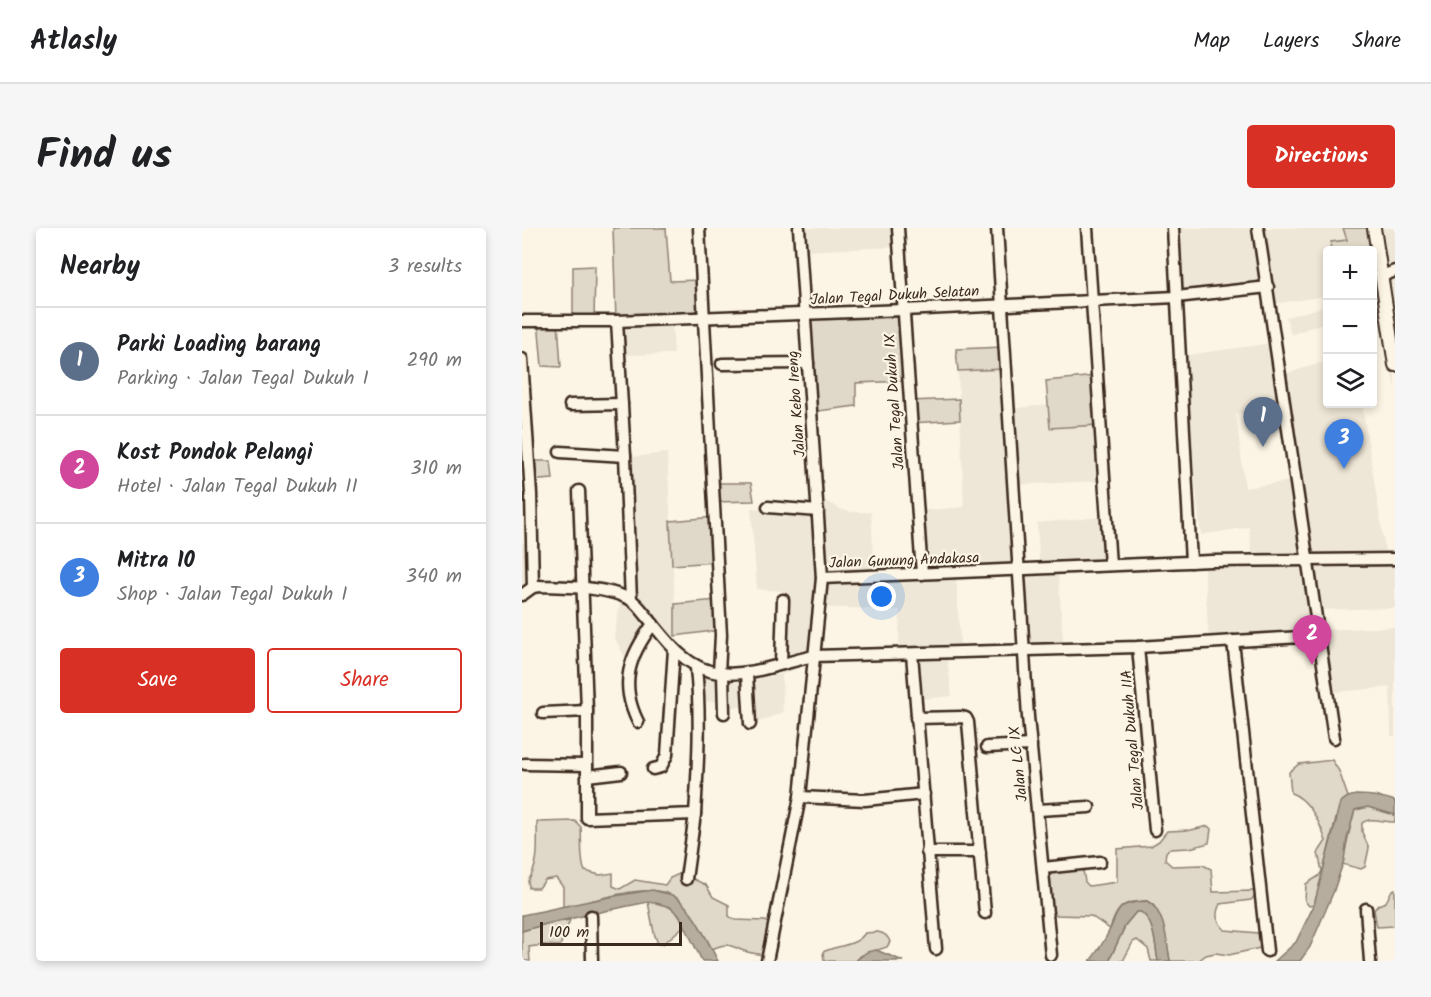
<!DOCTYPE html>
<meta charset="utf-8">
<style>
:root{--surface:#fff;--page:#f6f6f6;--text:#202124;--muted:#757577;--line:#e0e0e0;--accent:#d93025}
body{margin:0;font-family:Kalam,sans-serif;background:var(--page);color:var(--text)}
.controls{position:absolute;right:18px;top:18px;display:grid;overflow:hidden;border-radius:6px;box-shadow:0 3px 9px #0003}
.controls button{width:54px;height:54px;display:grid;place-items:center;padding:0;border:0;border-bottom:2px solid var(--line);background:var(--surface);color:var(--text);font:30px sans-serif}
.scale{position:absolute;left:18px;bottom:15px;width:142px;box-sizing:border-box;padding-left:6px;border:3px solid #3b2a1e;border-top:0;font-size:16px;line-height:21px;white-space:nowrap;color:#3b2a1e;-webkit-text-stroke:4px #fcf5e5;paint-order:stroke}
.you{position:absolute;left:360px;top:369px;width:21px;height:21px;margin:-15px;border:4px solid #fff;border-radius:50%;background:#1a73e8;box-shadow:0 0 0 9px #1a73e833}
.badge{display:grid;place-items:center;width:39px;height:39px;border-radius:50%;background:var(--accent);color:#fff;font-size:20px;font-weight:700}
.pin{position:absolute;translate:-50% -50px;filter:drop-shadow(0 2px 3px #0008)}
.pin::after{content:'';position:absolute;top:32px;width:21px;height:18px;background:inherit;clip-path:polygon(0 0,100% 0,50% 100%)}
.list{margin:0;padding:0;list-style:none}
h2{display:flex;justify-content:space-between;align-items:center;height:78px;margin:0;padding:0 24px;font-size:26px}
h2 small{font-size:20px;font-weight:400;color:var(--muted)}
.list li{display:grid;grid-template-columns:39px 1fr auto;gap:18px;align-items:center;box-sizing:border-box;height:108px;padding:0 24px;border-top:2px solid var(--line)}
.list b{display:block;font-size:22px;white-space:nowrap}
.list p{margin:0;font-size:20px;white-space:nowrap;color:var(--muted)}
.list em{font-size:20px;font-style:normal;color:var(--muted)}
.actions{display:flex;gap:12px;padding:18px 24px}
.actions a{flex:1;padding:14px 0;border:2px solid var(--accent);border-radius:6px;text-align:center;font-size:21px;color:var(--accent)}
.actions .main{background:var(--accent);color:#fff}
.icon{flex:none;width:33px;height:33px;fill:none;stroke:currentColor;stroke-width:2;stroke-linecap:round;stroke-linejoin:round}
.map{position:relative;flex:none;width:873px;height:733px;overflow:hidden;border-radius:6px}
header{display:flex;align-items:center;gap:36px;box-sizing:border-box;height:84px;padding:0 30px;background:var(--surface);border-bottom:2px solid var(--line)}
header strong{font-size:28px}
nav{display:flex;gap:33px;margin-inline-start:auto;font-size:21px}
.intro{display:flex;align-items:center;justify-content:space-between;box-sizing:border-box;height:144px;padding:0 36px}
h1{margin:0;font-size:42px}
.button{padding:15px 27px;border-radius:6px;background:var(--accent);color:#fff;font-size:21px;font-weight:700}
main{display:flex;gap:36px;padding:0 36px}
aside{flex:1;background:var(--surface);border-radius:6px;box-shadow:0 3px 9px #0003}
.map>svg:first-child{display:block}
</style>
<header>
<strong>Atlasly</strong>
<nav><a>Map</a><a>Layers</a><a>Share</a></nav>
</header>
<div class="intro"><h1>Find us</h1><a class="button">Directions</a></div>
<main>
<aside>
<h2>Nearby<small>3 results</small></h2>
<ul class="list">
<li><span class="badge" style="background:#5c6f8a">1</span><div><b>Parki Loading barang</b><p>Parking · Jalan Tegal Dukuh I</p></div><em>290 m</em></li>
<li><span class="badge" style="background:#d1479c">2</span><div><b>Kost Pondok Pelangi</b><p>Hotel · Jalan Tegal Dukuh II</p></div><em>310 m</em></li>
<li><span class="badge" style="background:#3f7fe0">3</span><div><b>Mitra 10</b><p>Shop · Jalan Tegal Dukuh I</p></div><em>340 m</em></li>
</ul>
<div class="actions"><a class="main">Save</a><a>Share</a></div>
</aside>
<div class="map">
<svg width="873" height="733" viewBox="0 0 873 733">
<rect width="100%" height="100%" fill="#fcf5e5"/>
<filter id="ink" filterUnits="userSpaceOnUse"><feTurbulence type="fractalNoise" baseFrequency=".0167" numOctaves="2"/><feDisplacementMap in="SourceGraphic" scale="12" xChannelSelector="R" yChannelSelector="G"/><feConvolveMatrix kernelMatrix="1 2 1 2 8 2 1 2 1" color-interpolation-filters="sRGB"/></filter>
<g filter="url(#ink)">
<g fill="#eee6d6" fill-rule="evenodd">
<polygon points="276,0 374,0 375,19 278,23"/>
<polygon points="648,0 821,0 825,12 809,14 808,22 806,22 805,68 744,77 742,60 655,68"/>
<polygon points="850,0 873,0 873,162 858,81 851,83 851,39 852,38"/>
<polygon points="805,78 805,93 769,107 764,89"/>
<polygon points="94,94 150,94 152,126 98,127"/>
<path d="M 750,115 L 753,149 L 805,133 L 806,176 L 840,176 L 865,334 L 873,335 L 873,380 L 792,382 L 795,402 L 873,399 L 873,508 L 869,508 L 868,459 L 804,465 L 796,414 L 687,418 L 682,336 L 731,334 L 727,299 L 679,307 L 659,128 ZM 758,183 L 769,253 L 723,260 L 714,186 Z"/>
<polygon points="483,141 485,181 526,177 528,200 576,197 578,253 489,257 495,346 518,345 515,295 581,289 587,342 536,344 542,424 501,427 495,346 434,349 439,428 425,430 430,468 391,472 388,432 376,431 378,382 295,379 291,435 260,446 261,484 229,497 228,479 204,479 203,473 176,474 173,447 199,453 223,454 260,446 260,363 235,361 229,280 296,285 294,268 318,281 329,284 349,284 353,353 397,350 395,283 442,279 436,143"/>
<polygon points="145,225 153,376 153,424 133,406 115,421 107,437 92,409 98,374 110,378 99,230"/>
<polygon points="0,315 7,315 12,367 0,373"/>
</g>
<g fill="#e0d8c8" stroke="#8e8173" stroke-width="1.5">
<polygon points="91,0 144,0 148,53 177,52 181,94 94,94"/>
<polygon points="821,0 850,0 852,38 851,39 850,22 808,22 809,14 825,12"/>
<polygon points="73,38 72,93 51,95 51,39"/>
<polygon points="381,87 385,153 334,155 334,178 289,184 281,90"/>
<polygon points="16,93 36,94 39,139 20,138"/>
<polygon points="482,119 483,141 436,143 434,121"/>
<polygon points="574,148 576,197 528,200 524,153"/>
<polygon points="437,171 438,192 389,195 387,173"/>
<polygon points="4,233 29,233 31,251 5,253"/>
<polygon points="191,255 229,255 232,273 193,274"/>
<polygon points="193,289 194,334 150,337 148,293"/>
<polygon points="195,372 198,402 153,408 153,376"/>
<path d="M 810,532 L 817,543 L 826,569 L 819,574 L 817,578 L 796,663 L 792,677 L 787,678 L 783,673 L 784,656 L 797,648 L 800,643 L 796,625 L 804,613 C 798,595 788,572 769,565 L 767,544 L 777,536 Z"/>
<path d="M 846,579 L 873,587 L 873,594 C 863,595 850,588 840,595 L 840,604 L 847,620 L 843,639 L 839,641 L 820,636 L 831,587 L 833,582 Z"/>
<path d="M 53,593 L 59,599 C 60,610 58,635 63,643 L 78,647 L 91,645 L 91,658 L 98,661 L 113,652 L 143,657 L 148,650 L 159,645 L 184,657 L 191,669 L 207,677 L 207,688 L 213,692 L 243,693 L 248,696 L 247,708 L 242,713 L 242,727 C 236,726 228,725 222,723 C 207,717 206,714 190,721 C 181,705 167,677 151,668 C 124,653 71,674 41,680 L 41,659 L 34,650 L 23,652 L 17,660 L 7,660 L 6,653 C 18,635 15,615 15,594 Z"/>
<path d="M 686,598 L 689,601 L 687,615 L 668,620 L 647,621 L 644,624 L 643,632 L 650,638 L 681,637 L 689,641 L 691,664 L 732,663 L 734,667 L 729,672 L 698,676 C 692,688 695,693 703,702 L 736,705 L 741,717 L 738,720 L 707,727 L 693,725 L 684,727 L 676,733 L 648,733 C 646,720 640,676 625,673 C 622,672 615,674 611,674 C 597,676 592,688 588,701 L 569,688 L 533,687 L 531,683 L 526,646 L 529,643 L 557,640 L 561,642 L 563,654 L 567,658 L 595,654 L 595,621 L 629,618 L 637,613 L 645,603 L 669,602 Z"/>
<polygon points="873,661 873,698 855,699 852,682 856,677 864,674 870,662"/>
<path d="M 126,674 C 146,675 153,680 163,697 L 141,716 L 136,716 L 132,705 Z"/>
<path d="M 614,684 L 619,684 C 633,694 633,717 636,733 L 629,733 L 626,721 L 615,712 L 611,714 L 601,733 L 587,733 L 604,696 Z"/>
<polygon points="48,692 38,718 22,717 7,719 8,733 0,733 0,703 24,696"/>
<path d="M 356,704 C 362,705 366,708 368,714 L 365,719 L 338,728 L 333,733 L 302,733 L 301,724 C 314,717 334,719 343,705 Z"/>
</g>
<g fill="#b7ad9e" stroke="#85796b" stroke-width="1.5">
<path d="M 834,567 C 848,567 860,568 873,573 L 873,587 L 846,579 L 833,582 L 825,611 L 822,632 L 811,665 L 788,719 L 778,733 L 753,733 L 774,714 L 792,677 L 819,574 L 826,569 Z"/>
<path d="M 131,662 C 137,664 144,665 150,667 C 169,676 186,714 196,733 L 180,733 L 158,688 L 148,679 L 134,675 L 126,674 L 106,678 L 24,696 L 0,703 L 0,687 C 43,679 88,667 131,662 Z"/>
<path d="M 625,673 C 643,682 645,715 648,733 L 636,733 C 633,717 633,694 619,684 L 614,684 L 604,696 L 587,733 L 568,733 C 576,723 583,712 588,701 C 598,677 598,675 625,673 Z"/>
<polygon points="354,722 381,733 333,733 345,724"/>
</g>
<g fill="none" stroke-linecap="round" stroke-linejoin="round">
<defs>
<g id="minor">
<polyline points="177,0 199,407 197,445"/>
<polyline points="376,0 400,346"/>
<polyline points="475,0 506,489 529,727"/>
<polyline points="565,0 588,337"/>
<polyline points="651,0 669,334"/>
<polyline points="736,0 812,510"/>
<polyline points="860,48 873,43"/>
<polyline points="0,93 95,93 381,82 654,69 746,59"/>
<polyline points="95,93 103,228 109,372"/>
<polyline points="0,131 9,266 11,359"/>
<polyline points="200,136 286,135"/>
<polyline points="48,177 100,176"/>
<polyline points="38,224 103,228"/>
<path d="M 57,263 L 65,483 L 65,590 L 173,586 C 176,538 179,488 174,440"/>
<polyline points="246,279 296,283"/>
<polyline points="300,350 689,333 873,331"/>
<path d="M 0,367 L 11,359 L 17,358 C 46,359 81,358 108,371 C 116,376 121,384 127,391 C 146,415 166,442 198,445 C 228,449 262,434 292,428 L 616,419 L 796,408"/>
<polyline points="711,413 745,723"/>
<polyline points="616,419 633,602"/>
<polyline points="390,426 414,721"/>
<polyline points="259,435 261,372"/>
<polyline points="201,445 202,485"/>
<polyline points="225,446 228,496"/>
<polyline points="21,485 65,483"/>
<polyline points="394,490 440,489 444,490 446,494 463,685"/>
<path d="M 116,494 C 97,456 107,428 131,396"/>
<polyline points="465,519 509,517"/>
<polyline points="3,536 65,537"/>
<polyline points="131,541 139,539 145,527 152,421"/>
<polyline points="65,548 99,544"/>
<polyline points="278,569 343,572 402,566"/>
<polyline points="516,582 567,579"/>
<polyline points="405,624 458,624"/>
<polyline points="521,640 578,634"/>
<polyline points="164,651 173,586"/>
<polyline points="844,681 848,733"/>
<polyline points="69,688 70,733"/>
<polyline points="245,733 278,569 300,350 277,0"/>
</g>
<polyline id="major" points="852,0 873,137"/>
</defs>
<use href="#minor" stroke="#3b2a1e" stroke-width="15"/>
<use href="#major" stroke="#3b2a1e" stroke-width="16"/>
<use href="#minor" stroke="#fcf5e5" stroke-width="10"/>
<use href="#major" stroke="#fcf5e5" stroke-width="12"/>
</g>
</g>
<g text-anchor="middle" stroke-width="4.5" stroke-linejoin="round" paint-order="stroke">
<g font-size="15" fill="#3b2a1e" stroke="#fcf5e5">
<text transform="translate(373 67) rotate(-3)" y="5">Jalan Tegal Dukuh Selatan</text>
<text transform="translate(372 174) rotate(-94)" y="5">Jalan Tegal Dukuh IX</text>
<text transform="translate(274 176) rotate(-94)" y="5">Jalan Kebo Ireng</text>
<text transform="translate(382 332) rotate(-2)" y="5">Jalan Gunung Andakasa</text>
<text transform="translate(610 512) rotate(-95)" y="5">Jalan Tegal Dukuh IIA</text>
<text transform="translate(496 536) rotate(-96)" y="5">Jalan LC IX</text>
</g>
</g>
</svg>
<div class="controls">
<button>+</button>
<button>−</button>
<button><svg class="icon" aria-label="layers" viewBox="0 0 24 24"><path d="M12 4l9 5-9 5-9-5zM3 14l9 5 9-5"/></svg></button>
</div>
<div class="scale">100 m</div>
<div class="you"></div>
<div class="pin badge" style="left:741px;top:219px;background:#5c6f8a">1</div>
<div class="pin badge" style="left:790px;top:437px;background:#d1479c">2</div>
<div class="pin badge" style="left:822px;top:241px;background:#3f7fe0">3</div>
</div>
</main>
